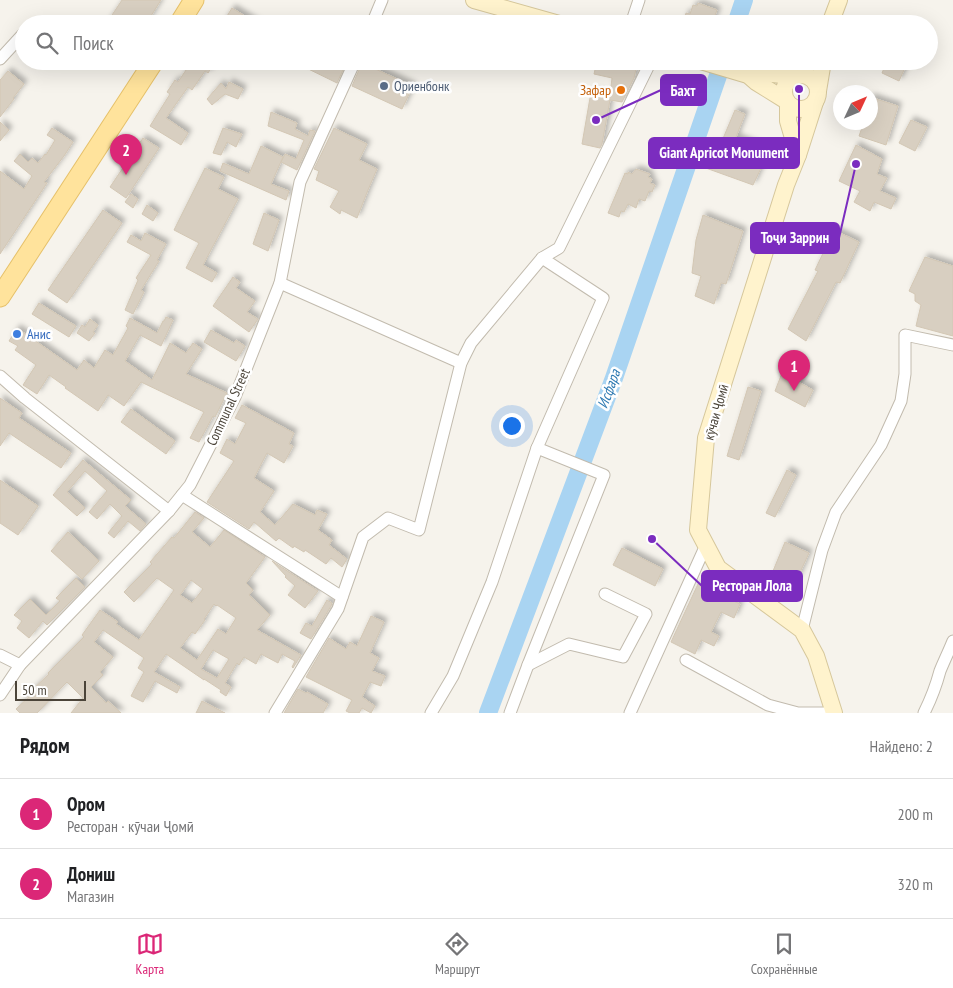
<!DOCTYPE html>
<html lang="ru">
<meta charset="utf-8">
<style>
:root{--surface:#fff;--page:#f2f2f2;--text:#202124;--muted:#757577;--line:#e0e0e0;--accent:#db2777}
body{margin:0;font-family:"PT Sans Narrow",sans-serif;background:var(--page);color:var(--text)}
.compass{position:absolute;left:833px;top:85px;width:45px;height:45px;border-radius:50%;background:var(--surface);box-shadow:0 5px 20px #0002;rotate:46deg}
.scale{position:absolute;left:15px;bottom:12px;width:71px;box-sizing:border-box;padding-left:5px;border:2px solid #4b4439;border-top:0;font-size:14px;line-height:18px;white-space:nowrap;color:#4b4439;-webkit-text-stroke:4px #fff;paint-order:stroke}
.you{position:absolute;left:511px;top:425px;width:18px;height:18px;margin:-12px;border:4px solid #fff;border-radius:50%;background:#1a73e8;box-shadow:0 0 0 8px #1a73e833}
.badge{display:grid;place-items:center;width:32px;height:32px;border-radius:50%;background:var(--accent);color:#fff;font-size:16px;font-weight:700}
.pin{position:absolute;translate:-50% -41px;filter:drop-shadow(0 1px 2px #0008)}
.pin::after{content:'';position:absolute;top:26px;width:18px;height:15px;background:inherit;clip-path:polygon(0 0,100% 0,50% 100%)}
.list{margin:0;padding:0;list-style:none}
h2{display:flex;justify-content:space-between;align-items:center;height:65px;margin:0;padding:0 20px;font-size:21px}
h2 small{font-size:16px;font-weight:400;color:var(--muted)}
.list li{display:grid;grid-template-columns:32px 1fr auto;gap:15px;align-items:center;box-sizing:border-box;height:70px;padding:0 20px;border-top:1px solid var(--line)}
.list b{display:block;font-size:19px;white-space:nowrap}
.list p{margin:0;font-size:16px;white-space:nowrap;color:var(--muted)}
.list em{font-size:16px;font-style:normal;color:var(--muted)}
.icon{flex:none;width:28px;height:28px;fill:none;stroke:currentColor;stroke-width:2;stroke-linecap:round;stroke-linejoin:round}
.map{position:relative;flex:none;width:953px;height:713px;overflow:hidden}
.search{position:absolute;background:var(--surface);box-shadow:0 5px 20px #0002;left:15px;right:15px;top:15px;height:55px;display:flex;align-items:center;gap:12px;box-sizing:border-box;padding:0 18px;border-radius:28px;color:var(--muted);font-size:19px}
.sheet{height:205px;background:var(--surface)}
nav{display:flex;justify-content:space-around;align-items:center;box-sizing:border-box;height:70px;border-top:1px solid var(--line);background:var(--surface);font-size:14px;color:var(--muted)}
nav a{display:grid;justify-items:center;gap:2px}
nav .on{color:var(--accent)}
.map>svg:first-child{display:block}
</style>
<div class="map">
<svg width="953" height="713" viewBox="0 0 953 713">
<defs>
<filter id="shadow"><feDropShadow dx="3.5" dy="-3.5" stdDeviation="2.5" flood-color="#0004"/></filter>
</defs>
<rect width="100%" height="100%" fill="#f6f3ec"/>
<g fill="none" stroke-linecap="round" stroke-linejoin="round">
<g stroke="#a9d4f2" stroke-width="18">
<polyline points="736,24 744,0"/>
<polyline points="488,713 614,378 723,61"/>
</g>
</g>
<g fill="#d8cfc1" stroke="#d3c7b4" fill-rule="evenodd" filter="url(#shadow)">
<polygon points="122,0 161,0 146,24 106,24"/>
<polygon points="698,3 717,10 712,24 683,24 686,13 690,14 693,5 697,6"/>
<polygon points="232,8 258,24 222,24"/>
<polygon points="192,61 216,61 208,73 205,71 192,90 188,87 166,118 188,133 181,145 150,126 170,94 167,92 175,80 178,82"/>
<polygon points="292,61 347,61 337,83"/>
<polygon points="597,61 616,62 616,65 636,69 634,78 622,102 610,100 602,144 600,148 582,144 591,92 610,95 612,78 594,74"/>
<polygon points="887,61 908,61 899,81 882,73"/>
<polygon points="362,63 413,86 402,109 352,86"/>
<polygon points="8,71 24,84 13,98 14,99 0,117 0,80"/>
<polygon points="229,82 243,89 238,99 225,94 212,105 207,99 221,83 226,89"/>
<polygon points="870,97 898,106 886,145 859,136 864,122 870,122"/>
<polygon points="735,110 745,114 736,137 771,151 766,166 763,164 753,185 703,167 711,144 719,148"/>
<polygon points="271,112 297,123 295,129 308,136 310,130 315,131 297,170 281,162 285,154 296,159 304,140 268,126"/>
<polygon points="911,120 927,127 915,151 899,143"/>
<polygon points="0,122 9,130 0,141"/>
<polygon points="52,128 73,142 64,156 44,182 47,183 0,254 0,171 24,189 32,176 14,161 20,154 28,162 32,158 38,163 45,154 46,155 55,140 47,135"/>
<polygon points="223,128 242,134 236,147 227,142 221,155 213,153"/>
<polygon points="334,128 367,144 359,160 377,169 368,190 357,218 341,210 340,214 330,207 339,191 316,180 319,171 314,169"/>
<polygon points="143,138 159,148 126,198 110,187"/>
<polygon points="856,145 882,159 877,174 887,178 880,191 896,198 891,209 874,202 870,211 854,202 860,191 839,181"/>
<polygon points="261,146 283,157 271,184 289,191 286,200 220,171 223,163 249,174"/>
<polygon points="205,168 224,177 218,189 238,199 203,265 217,273 212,282 186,268 199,243 174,230"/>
<polygon points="636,169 650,174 648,177 652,179 650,183 655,185 652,192 649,191 645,201 639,199 636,208 628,204 624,212 621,211 619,217 608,213 625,173 628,174 628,172 632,174"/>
<polygon points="131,194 138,199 133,208 125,202"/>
<polygon points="147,205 158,213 153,221 142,214"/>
<polygon points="103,210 122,223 67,303 48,290"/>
<polygon points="264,213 279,220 268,251 253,244"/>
<polygon points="703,215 743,231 726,284 721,283 714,304 695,296 701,276 692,273 696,240"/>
<polygon points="834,230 859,242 840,283 836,282 806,341 788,329 818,271 815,270"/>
<polygon points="145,233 166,244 157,260 159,261 141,290 144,292 133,314 125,310 138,280 136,278 151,255 127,242 131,235 141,241"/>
<polygon points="925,257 953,266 953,336 916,326 921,305 915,301 915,294 909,291"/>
<polygon points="233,277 240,282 236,288 255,301 247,312 258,319 249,332 213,306"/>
<polygon points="39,303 76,326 69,337 32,314"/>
<polygon points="166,317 173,320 161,346 140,335 125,361 152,380 170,343 186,353 193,343 202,349 186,374 227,393 215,417 213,416 199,442 190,438 204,412 141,382 124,406 108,395 98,411 65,388 66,387 49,375 37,394 23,385 36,365 15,350 18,346 9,341 17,328 77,370 84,360 94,368 105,350 113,355 128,328 126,326 130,318 157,333 163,321 164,321"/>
<polygon points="90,319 98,325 93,332 95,333 89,341 77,333 82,325 85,327"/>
<polygon points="211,330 234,343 236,340 245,346 236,361 204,342"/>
<polygon points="782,373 813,390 805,407 775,391"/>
<polygon points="748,387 761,391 739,460 727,456"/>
<polygon points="0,398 22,413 19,418 71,453 61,468 9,433 0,446"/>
<polygon points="242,405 294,433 289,444 293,446 284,463 267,453 254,478 274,491 260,512 275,525 293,504 315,515 317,510 327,514 318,530 332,540 329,545 347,559 342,567 331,558 326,564 305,550 304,552 294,546 293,548 279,538 276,541 254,522 249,529 207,502 234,461 220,453 227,439 235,444 246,423 235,418"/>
<polygon points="131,409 175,441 166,454 121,422"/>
<polygon points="83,460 131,500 125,506 146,524 140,531 128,521 114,538 108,533 122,516 110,504 97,519 89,512 107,491 85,471 67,492 85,508 77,516 53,495"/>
<polygon points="787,470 796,475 775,517 766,513"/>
<polygon points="0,480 38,506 18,535 0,523"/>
<path d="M 195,512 L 204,518 L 192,532 L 210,547 L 224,530 L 265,557 L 246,583 L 253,590 L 249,595 L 270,615 L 257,630 L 301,655 L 293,668 L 292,667 L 295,661 L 282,654 L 278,663 L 261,654 L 256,664 L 244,657 L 239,665 L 237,663 L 225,683 L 231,687 L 226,696 L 220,692 L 221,690 L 204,679 L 204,680 L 166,654 L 154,672 L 180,687 L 177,693 L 155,681 L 143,702 L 131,696 L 144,672 L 138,668 L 144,658 L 103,630 L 94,642 L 113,657 L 100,672 L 103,675 L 91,687 L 106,703 L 108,701 L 121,713 L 71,713 L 83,698 L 67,682 L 37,713 L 20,713 L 16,709 L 33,693 L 31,691 L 49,674 L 48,673 L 84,637 L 82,635 L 100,610 L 118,622 L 116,624 L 139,640 L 174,590 L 157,578 L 134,602 L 124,592 L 152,564 L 150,562 L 172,537 L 174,538 ZM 191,580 L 203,589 L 192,603 L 180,595 ZM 214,604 L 216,606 L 217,605 L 236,618 L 226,634 L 218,629 L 197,660 L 180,648 L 192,632 L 195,634 L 205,620 L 204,619 ZM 213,650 L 229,659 L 217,678 L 201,669 Z"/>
<polygon points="68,532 99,561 82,579 51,551"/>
<polygon points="785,542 809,553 796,581 779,576 773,571"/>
<polygon points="622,548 663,569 655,586 613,565"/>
<polygon points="272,561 318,591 305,608 288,595 295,586 285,577 286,576"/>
<polygon points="76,578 85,587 47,625 43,621 29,638 17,628 22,621 14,615 30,599 46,615 60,601 56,598"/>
<polygon points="698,584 740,604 734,618 721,612 711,632 719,636 714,646 701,640 695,654 671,642"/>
<polygon points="327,600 332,603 331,606 311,639 300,633 306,623 312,626"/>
<polygon points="371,616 384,622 370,653 379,658 372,671 385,676 381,686 370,682 362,697 375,706 371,713 362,708 359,713 350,713 346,711 352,700 306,677 329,638 346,649 350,642 357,646"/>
<polygon points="298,689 306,693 307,692 328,704 323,713 284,713"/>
<polygon points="202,701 225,713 196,713"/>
</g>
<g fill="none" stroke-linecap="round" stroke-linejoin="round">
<defs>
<g id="street">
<polyline points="372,24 382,0"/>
<polyline points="631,24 639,0"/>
<polyline points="0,59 24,33"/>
<polyline points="280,283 461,363"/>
<polyline points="0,376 25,398 169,511"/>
<polyline points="537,448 603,298 542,258"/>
<polyline points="182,495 342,597"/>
<polyline points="802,630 822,550 836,512 881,445 901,401 905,374 905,335 953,345"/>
<polyline points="0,655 20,665"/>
<polyline points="686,660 768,705 798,713 828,713"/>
<polyline points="528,665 569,644 623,657 646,614 605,594"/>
<polyline points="0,695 20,665 169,511 190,485 235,397 280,283 300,182 355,61"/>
<polyline points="275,713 338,609 363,537 388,518 419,530 461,363 471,343 542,258 559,248 651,61"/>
<polyline points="431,713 453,676 492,582 537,448 604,475 528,665 510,713"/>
<polyline points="630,713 706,545"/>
<path d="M 924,713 C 931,699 936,686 940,671 C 944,661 949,651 953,641"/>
</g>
<g id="secondary">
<polyline points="474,0 559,24"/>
<polyline points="830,24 839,0"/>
<polyline points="701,61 748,75 756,82 785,100"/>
<circle cx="801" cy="92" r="17"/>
<polyline points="748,75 762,73 792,76"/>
<polyline points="818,91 823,61"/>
<polyline points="815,102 798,155 786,185 706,438 698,530 718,568 802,630 816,656 834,713"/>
<polyline points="788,104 788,121 798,155"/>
</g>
<g id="primary">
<polyline points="179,24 194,0"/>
<polyline points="0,297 154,61"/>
</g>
</defs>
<use href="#street" stroke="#c2bbae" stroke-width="13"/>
<use href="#secondary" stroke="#d6c79b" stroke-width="18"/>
<use href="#primary" stroke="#e6c16a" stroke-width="21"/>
<use href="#street" stroke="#fff" stroke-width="11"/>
<use href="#secondary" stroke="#fff3cd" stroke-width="16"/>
<use href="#primary" stroke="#ffe39c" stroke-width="19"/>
</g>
<circle fill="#5c6f8a" stroke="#fff" stroke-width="2" cx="384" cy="86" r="5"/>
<circle fill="#e8710a" stroke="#fff" stroke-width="2" cx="621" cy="90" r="5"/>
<circle fill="#3f7fe0" stroke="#fff" stroke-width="2" cx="17" cy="334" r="5"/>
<g text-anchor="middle" stroke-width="5" stroke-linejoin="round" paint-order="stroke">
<g font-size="14" fill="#4e5e75" stroke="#fff" text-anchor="start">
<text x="394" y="91">Ориенбонк</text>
</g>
<g font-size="14" fill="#c56008" stroke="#fff" text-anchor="end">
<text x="611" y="95">Зафар</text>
</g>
<g font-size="14" fill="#366cbe" stroke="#fff" text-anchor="start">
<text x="27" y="339">Анис</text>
</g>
<g font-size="14" fill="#4b4439" stroke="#fff">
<text transform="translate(228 407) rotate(-65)" y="5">Communal Street</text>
<text transform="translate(716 412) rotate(-74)" y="5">кӯчаи Ҷомӣ</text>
</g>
<g font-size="15" font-style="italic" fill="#2e7ab2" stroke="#fff">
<text transform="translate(609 389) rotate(-70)" y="5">Исфара</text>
</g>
</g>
<path fill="none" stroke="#7b2cbf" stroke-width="2" d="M596 120L661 90M799 89L799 153M856 164L839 238M652 539L702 586"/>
<g fill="#7b2cbf" stroke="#fff" stroke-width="2">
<circle cx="596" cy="120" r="5"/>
<circle cx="799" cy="89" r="5"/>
<circle cx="856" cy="164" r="5"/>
<circle cx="652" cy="539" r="5"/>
</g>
<g fill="#7b2cbf" stroke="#7b2cbf" stroke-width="2">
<rect x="661" y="75" width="45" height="30" rx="5"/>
<rect x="649" y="138" width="150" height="30" rx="5"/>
<rect x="751" y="223" width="88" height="30" rx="5"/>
<rect x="702" y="571" width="100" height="30" rx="5"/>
</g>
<g font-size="15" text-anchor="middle" font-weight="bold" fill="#fff">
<text x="683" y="96">Бахт</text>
<text x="724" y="158">Giant Apricot Monument</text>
<text x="795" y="243">Тоҷи Заррин</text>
<text x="752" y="591">Ресторан Лола</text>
</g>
</svg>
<svg class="compass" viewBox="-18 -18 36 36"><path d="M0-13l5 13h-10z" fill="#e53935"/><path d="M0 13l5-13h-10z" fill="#757577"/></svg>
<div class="scale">50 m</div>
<div class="you"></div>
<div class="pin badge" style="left:794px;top:391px">1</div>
<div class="pin badge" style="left:126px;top:175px">2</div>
<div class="search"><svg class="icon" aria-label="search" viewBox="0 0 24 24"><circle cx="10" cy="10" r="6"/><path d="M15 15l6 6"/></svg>Поиск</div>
</div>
<section class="sheet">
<h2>Рядом<small>Найдено: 2</small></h2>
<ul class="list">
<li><span class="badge">1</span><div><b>Ором</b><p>Ресторан · кӯчаи Ҷомӣ</p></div><em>200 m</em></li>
<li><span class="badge">2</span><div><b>Дониш</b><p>Магазин</p></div><em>320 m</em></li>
</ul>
</section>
<nav>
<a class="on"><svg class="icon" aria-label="map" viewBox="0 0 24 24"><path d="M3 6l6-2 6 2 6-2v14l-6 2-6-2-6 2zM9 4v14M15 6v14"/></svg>Карта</a>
<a><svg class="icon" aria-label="directions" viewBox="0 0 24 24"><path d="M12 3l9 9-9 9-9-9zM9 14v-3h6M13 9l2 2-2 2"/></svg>Маршрут</a>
<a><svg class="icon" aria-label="saved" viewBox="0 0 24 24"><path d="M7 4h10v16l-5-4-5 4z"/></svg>Сохранённые</a>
</nav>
